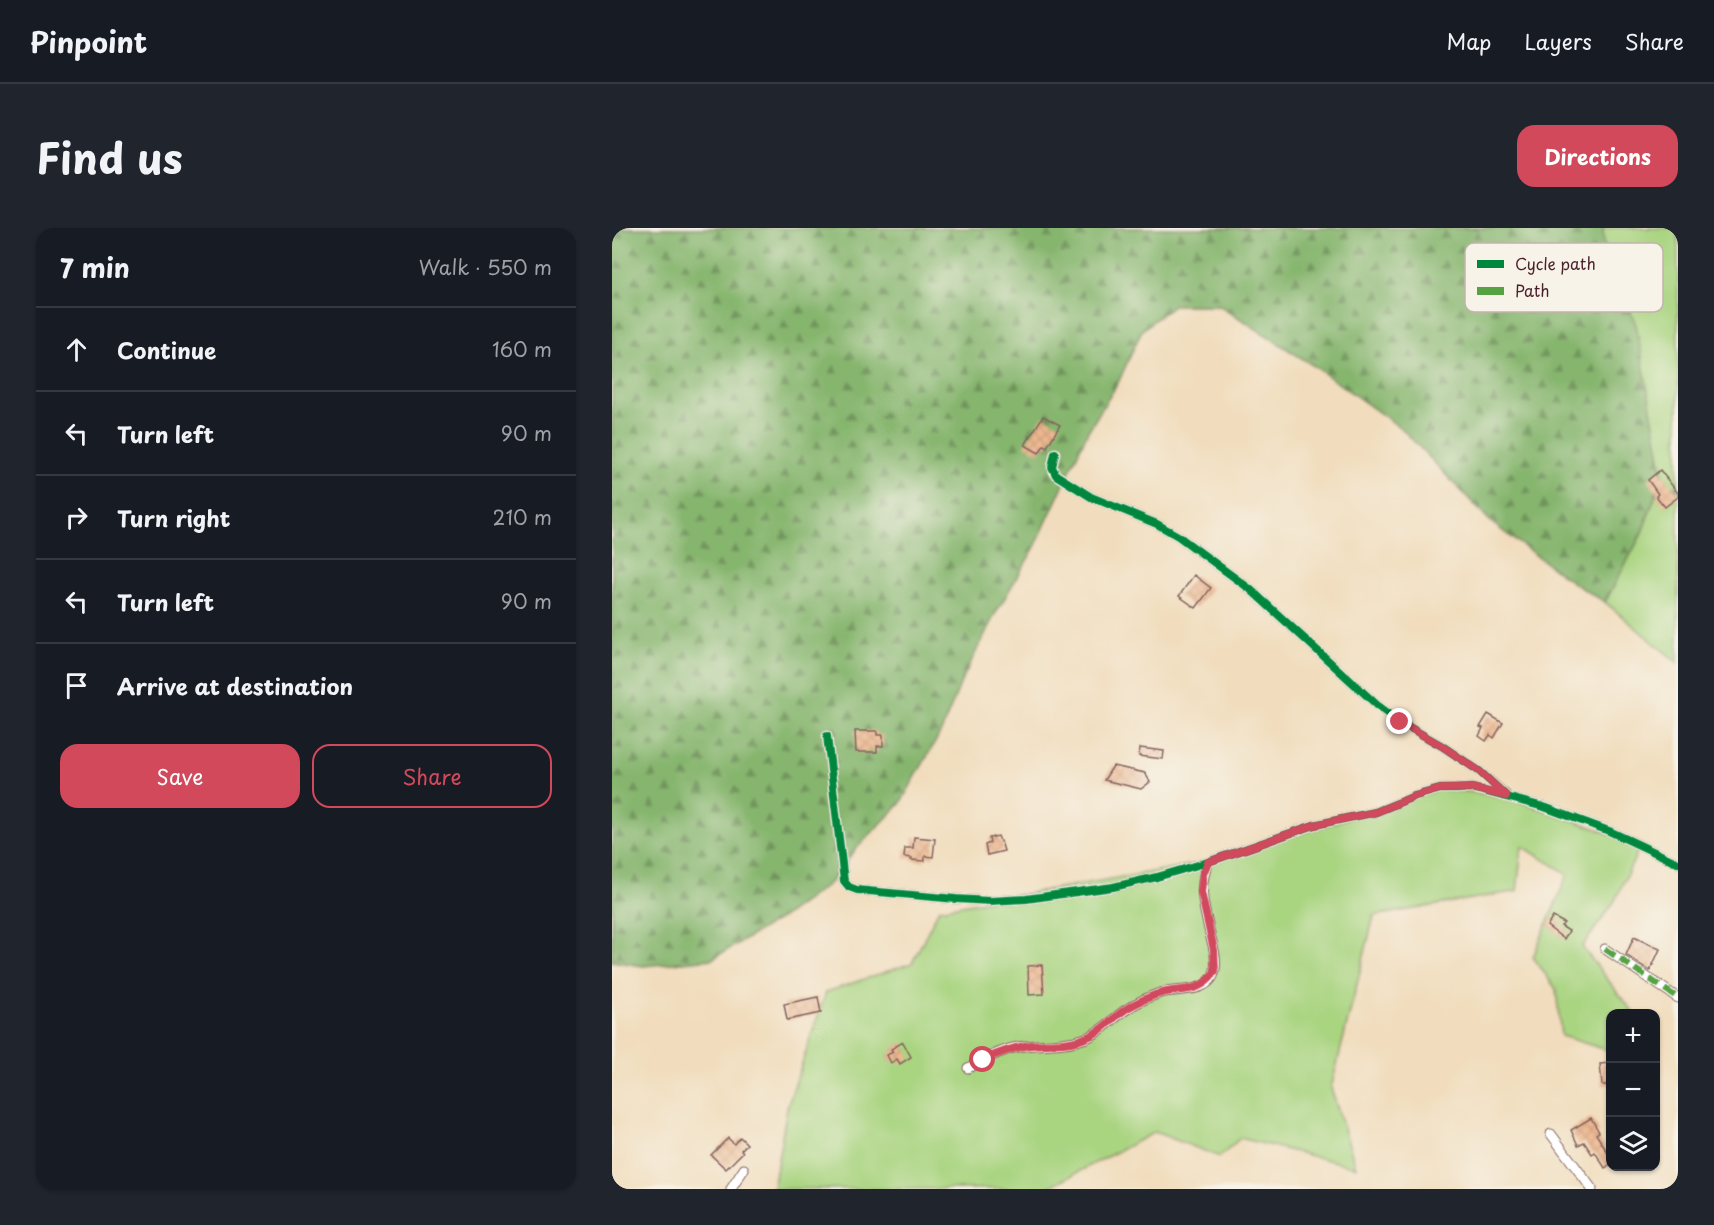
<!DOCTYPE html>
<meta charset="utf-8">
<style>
:root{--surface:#171b24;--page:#20242c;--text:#f1f3f6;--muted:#9ea1a6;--line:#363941;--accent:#d1495b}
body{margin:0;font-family:"Playpen Sans",sans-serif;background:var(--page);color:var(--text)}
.controls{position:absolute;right:18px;bottom:18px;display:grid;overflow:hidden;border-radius:12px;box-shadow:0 2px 4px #0004}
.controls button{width:54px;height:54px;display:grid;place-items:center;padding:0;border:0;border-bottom:2px solid var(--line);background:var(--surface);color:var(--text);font:30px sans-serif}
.stop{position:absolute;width:18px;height:18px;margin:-14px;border:4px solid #d1495b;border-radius:50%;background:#fff}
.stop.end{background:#d1495b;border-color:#fff;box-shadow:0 2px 6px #0008}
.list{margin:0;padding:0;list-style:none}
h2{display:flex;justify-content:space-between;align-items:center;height:78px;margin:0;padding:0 24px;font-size:26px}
h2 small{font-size:20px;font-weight:400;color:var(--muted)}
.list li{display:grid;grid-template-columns:39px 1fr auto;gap:18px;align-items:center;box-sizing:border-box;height:84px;padding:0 24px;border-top:2px solid var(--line)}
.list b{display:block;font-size:22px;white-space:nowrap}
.list em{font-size:20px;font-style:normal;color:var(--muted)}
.actions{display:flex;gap:12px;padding:18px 24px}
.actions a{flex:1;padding:14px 0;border:2px solid var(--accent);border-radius:18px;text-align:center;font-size:21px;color:var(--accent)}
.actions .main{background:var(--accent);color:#fff}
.icon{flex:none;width:33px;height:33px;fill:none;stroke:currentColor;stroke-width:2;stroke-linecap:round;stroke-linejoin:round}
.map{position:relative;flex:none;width:1066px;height:961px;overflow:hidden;border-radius:18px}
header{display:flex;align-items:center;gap:36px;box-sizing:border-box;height:84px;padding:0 30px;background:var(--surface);border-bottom:2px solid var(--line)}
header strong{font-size:28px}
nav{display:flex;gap:33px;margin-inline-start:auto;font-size:21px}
.intro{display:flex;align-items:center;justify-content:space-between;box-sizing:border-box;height:144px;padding:0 36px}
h1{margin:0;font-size:42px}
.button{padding:15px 27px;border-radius:18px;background:var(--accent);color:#fff;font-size:21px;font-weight:700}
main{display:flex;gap:36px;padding:0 36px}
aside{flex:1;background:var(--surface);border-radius:18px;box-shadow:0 2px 4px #0004}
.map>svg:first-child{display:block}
</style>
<header>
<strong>Pinpoint</strong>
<nav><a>Map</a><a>Layers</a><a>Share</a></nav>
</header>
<div class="intro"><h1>Find us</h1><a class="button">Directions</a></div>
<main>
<aside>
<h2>7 min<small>Walk · 550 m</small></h2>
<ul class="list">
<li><svg class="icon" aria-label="ahead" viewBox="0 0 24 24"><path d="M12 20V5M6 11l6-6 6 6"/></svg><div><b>Continue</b></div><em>160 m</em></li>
<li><svg class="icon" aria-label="left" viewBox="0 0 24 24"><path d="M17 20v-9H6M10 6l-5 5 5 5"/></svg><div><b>Turn left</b></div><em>90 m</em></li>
<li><svg class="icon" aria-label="right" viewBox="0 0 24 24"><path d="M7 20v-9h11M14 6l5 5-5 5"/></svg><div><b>Turn right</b></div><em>210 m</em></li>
<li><svg class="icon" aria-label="left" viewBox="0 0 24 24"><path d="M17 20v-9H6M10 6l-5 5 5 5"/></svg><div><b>Turn left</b></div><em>90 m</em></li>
<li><svg class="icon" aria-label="arrive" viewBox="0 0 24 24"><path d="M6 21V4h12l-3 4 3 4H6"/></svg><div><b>Arrive at destination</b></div></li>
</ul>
<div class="actions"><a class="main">Save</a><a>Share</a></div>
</aside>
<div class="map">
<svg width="1066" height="961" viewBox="0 0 1066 961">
<defs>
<pattern id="forest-firs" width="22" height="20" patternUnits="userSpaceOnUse" patternTransform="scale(1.5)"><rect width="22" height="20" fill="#86b66e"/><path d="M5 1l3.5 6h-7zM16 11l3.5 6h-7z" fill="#70935b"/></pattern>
<pattern id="building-cross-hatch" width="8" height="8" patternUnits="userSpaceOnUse" patternTransform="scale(1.5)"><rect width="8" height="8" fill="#edb78f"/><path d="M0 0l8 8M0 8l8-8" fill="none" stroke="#cd9d7c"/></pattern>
</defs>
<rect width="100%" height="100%" fill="#f7f3e8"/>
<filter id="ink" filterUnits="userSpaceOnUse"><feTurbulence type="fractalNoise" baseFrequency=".0167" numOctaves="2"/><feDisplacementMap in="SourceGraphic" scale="12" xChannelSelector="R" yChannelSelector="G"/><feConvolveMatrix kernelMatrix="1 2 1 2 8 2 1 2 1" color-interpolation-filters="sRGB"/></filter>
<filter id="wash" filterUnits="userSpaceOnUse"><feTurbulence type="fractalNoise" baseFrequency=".008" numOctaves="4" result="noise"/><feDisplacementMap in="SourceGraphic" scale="24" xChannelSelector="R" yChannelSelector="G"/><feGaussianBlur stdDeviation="1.35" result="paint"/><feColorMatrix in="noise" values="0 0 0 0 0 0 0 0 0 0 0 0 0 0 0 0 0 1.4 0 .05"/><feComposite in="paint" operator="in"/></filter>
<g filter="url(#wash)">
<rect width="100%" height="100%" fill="#f1ddbd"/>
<g fill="#a9d480" stroke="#7a7a56" stroke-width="1.5">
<polygon points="991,0 1066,0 1066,261 1060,257 1066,263 1066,435 993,374 1029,307 1051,247 991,15"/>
<polygon points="828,561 894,568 1029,617 1002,674 970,719 1022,785 999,786 998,823 949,808 944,761 921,729 956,646 910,618 905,663 762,688 719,860 744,939 628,910 608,929 543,904 433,961 161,961 175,880 214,764 300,735 327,681 596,634"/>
</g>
<polygon fill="url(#forest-firs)" stroke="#686a4c" stroke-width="1.5" points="0,0 991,0 992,15 1024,97 1051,247 1029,307 993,374 963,356 880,295 790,201 702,138 607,77 561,77 530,102 506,155 476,203 423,319 382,388 349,454 329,504 288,576 243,622 218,655 171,689 100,731 31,738 0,733"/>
<g id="blocks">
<g fill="url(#building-cross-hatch)">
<polygon points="431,188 448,197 435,219 432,217 427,225 413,217"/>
<polygon points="1048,242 1066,265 1066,269 1053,279 1044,268 1046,266 1036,252"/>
<polygon points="582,347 599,360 584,380 567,368"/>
<polygon points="876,486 891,495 882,510 878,507 874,513 867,508 871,500 868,499"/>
<polygon points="243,503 265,503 265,507 271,507 271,518 265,518 265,524 244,524"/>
<polygon points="528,520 552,523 551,531 527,528"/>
<polygon points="501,538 533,545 538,554 529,561 492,552"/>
<polygon points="386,608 388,613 389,613 392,623 375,627 373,617 378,615 377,610"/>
<polygon points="302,609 323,611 321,629 313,628 313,633 299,632 300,630 292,629 293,620 301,620"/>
<polygon points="941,689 952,695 949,698 957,703 952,711 935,698"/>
<polygon points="1022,709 1048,721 1038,743 1014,727"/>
<polygon points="430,737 432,766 417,767 416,738"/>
<polygon points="206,769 209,785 175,792 172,776"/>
<polygon points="291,814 299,829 288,836 285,831 279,835 275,827 281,824 279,821"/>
<polygon points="999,835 999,857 990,857 988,836"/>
<polygon points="979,890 987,904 984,906 999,930 999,936 993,940 983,924 980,926 972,914 966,917 959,902"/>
<polygon points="128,909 135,916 129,922 131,924 114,941 99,927 116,910 122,916"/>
</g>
</g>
</g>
<g filter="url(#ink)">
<use href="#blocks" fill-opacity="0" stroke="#84625e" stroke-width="1.5"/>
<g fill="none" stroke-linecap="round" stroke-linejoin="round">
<defs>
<g id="street">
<polyline points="443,225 440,239 444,247 479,269 545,296 566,308 638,361 765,477 788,494 830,518 867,543 894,567"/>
<polyline points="215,508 232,653 237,659 245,662 344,671 378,673 414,671 501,659 545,649 596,634 702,597 764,584 803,568 828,561 845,561 860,560 932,579 997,603 1066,635"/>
<polyline points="993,721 1066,770"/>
<path d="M 356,840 C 372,832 388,822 406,819 C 428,815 453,818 474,810 C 490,804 501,790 515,781 C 525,774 537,769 548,765 C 565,760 598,767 603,742 C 605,732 602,720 599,710 C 593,682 585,663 596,634"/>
<polyline points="939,906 980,961"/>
<polyline points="119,961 132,941"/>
</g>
</defs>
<use href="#street" stroke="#84625e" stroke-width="11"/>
<use href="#street" stroke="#fff" stroke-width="9"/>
<polyline stroke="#56a243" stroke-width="6" stroke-dasharray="12 6" stroke-linecap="butt" points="993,721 1066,770"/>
<defs>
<g id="cycleway">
<polyline points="443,225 440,239 444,247 479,269 545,296 566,308 638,361 765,477 788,494 830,518 867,543 893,567"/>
<polyline points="215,508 232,653 237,659 245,662 344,671 378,673 414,671 501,659 545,649 596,634 702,597 764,584 803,568 828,561 845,561 860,560 932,579 997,603 1066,635"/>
</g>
</defs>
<use href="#cycleway" stroke="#f7f3e8" stroke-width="11"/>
<use href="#cycleway" stroke="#00873e" stroke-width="8"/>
</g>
</g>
<g fill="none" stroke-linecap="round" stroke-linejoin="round" filter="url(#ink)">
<path stroke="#d1495b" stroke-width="8" d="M 371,832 C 387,825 402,819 419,817 C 437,815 457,817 473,810 C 489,805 500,790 514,781 C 523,775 533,771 543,767 C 567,758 587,769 603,743 L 602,722 L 589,664 L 591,646 L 596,634 L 702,597 L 764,584 L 803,568 L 828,561 L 860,560 L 894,568 L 867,543 L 830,518 L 788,494"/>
</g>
<rect x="853" y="15" width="198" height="69" rx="9" fill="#f7f3e8" stroke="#c3b3af" stroke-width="1.5"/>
<rect x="865" y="32" width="27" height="8" fill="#00873e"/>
<rect x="865" y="59" width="27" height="8" fill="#56a243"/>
<g font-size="16" fill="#4a1f2b">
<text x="903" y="42">Cycle path</text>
<text x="903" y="69">Path</text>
</g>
</svg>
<div class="controls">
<button>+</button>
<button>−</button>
<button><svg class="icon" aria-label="layers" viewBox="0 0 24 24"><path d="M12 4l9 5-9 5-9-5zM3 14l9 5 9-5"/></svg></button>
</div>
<div class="stop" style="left:371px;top:832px"></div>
<div class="stop end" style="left:788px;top:494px"></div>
</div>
</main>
